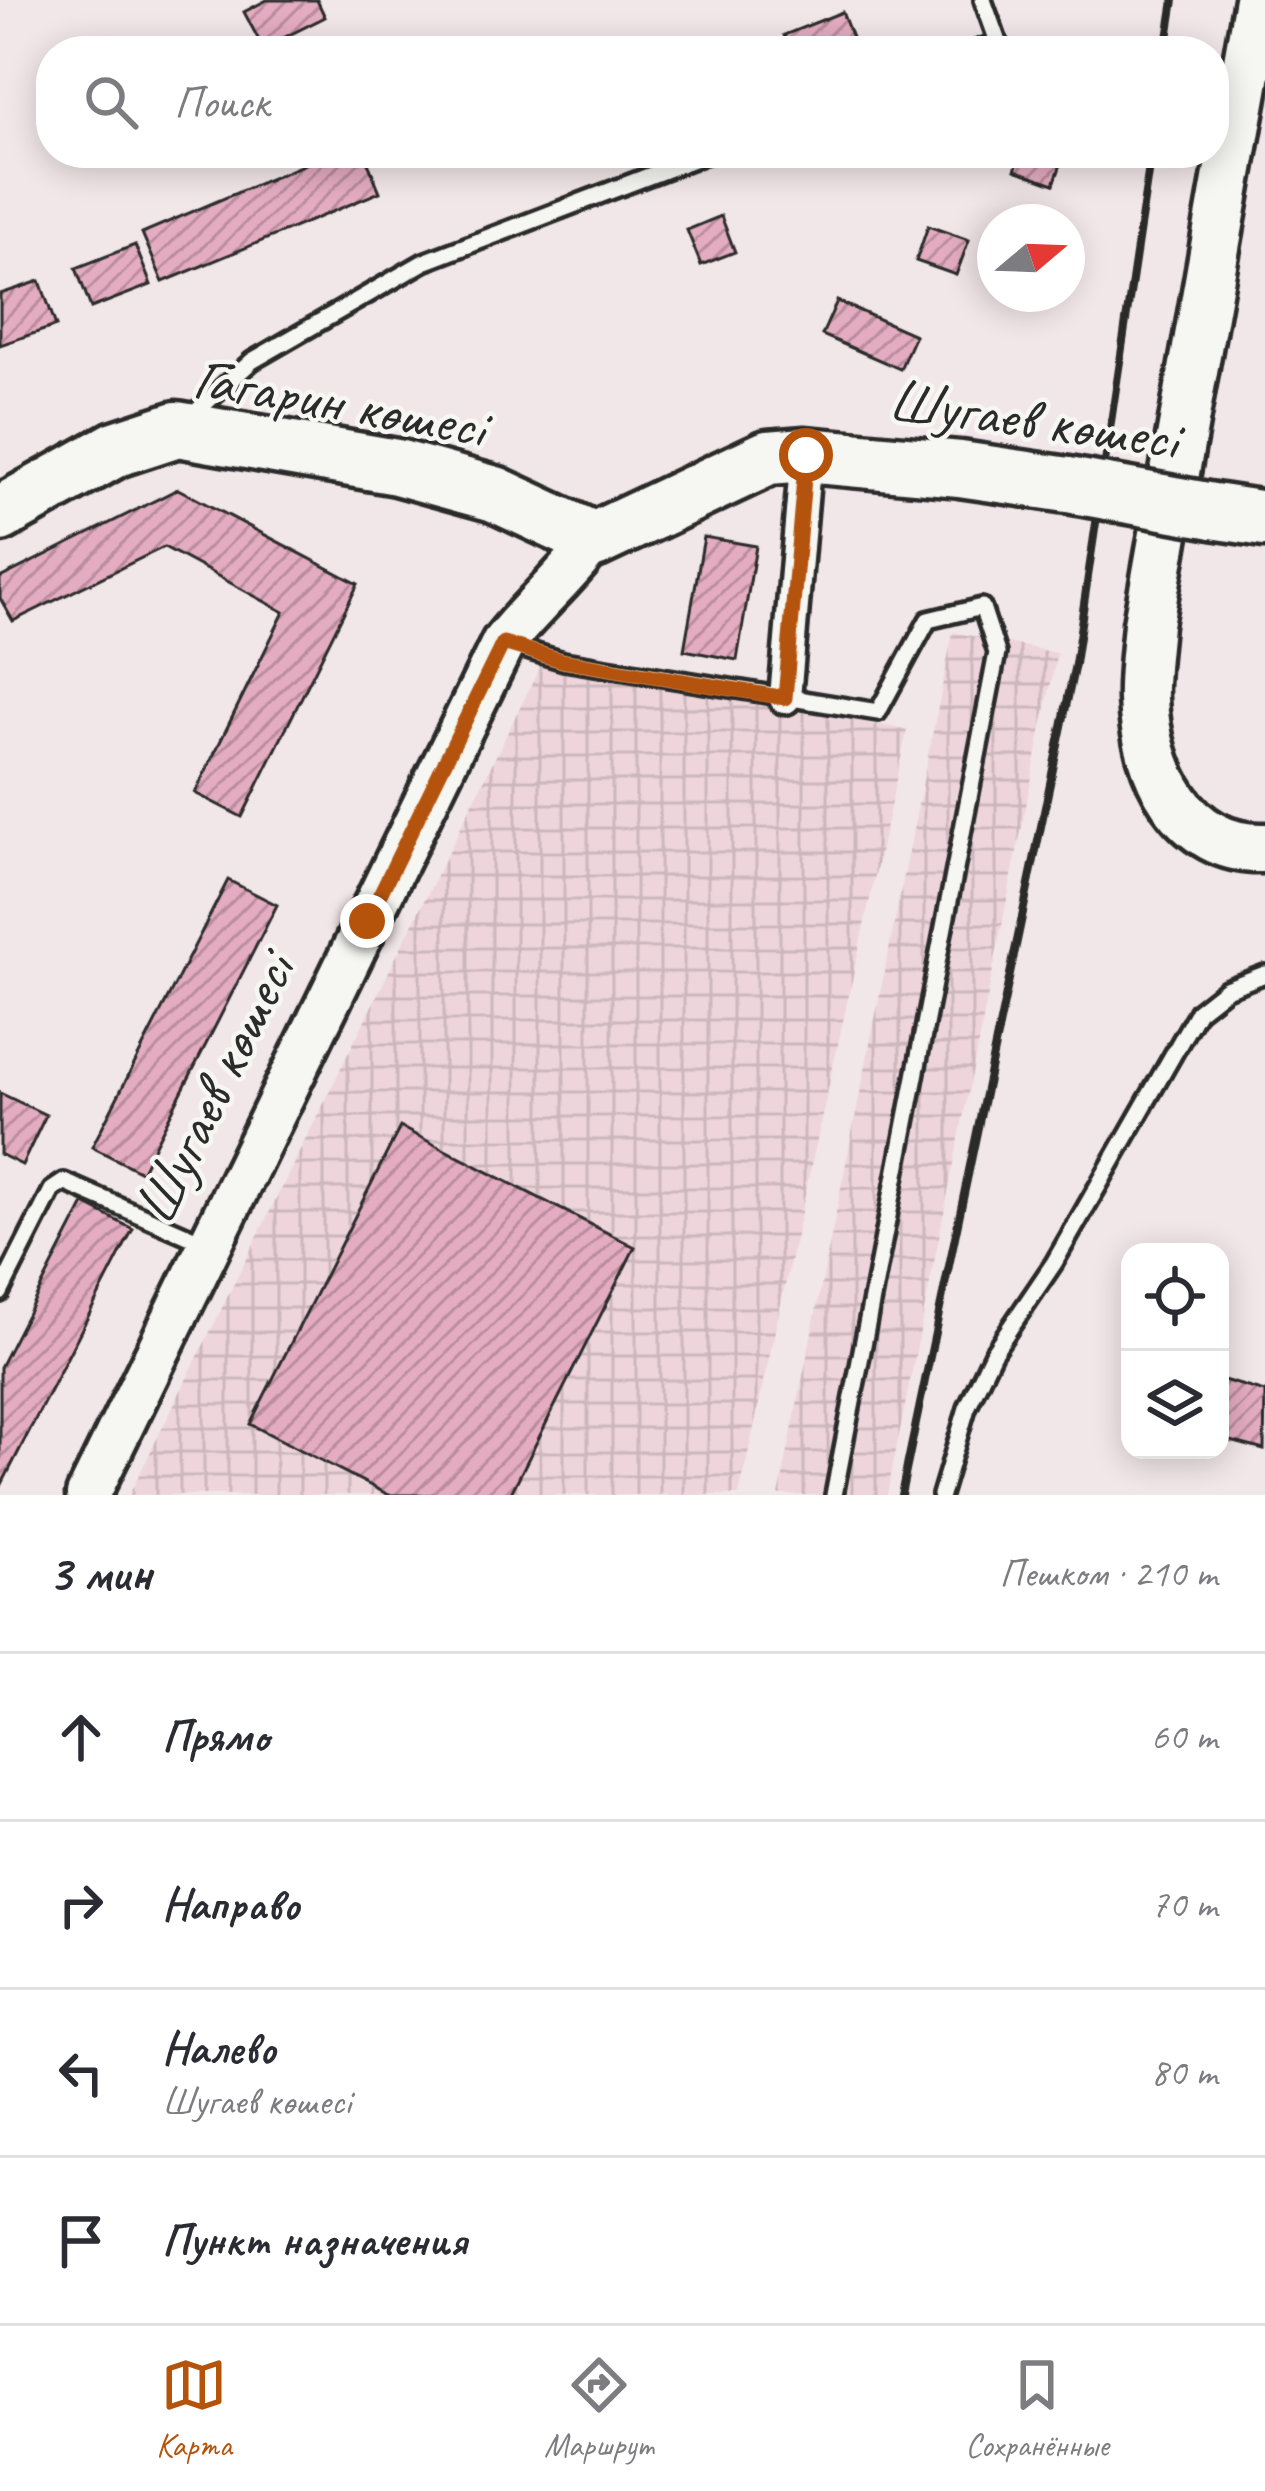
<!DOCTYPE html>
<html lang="ru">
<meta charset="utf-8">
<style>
:root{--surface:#fff;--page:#f7f7f7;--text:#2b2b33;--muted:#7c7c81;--line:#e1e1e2;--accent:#b45309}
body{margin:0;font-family:Caveat,sans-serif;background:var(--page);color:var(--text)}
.controls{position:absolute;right:36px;bottom:36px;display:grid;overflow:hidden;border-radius:24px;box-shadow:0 6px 30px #0003}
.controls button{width:108px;height:108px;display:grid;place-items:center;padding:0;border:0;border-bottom:3px solid var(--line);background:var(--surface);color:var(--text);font:60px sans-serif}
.compass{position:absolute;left:977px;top:204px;width:108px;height:108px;border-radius:50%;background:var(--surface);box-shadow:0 6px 30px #0003;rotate:71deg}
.stop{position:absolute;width:36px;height:36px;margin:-27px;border:9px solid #b45309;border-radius:50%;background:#fff}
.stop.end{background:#b45309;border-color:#fff;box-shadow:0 3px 12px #0008}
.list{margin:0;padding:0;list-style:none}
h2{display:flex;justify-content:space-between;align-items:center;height:156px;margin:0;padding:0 48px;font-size:51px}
h2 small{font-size:39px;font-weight:400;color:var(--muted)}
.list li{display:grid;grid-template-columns:78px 1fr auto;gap:36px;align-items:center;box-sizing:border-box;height:168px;padding:0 48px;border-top:3px solid var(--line)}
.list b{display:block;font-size:45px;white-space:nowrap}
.list p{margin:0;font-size:39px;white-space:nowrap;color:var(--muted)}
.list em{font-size:39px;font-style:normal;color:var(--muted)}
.icon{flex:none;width:66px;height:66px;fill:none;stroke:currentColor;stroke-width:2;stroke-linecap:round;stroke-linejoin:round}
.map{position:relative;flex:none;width:1265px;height:1495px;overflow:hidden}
.search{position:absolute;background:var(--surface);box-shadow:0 6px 30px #0003;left:36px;right:36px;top:36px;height:132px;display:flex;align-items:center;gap:30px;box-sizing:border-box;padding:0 42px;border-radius:48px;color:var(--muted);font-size:45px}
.sheet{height:828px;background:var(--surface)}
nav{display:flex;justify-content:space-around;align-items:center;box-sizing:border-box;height:168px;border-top:3px solid var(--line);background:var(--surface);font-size:33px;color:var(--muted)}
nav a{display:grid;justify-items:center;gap:6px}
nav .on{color:var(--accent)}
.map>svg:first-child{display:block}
</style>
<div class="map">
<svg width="1265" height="1495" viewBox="0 0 1265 1495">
<defs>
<pattern id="industrial-grid" width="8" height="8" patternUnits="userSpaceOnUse" patternTransform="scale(3)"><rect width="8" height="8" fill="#eed5dc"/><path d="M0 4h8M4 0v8" fill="none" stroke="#ccb7bd"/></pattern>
<pattern id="building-hatch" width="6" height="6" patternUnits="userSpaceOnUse" patternTransform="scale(3)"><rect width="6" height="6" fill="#e4acc0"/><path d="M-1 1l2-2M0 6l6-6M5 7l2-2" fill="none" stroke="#b98c9c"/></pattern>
</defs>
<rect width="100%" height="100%" fill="#f2e7e8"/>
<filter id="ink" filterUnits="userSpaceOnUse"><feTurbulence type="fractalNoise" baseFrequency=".00833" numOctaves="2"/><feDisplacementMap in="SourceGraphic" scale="24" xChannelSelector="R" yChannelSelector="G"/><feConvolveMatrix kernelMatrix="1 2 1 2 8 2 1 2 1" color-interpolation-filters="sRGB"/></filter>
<g filter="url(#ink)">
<g fill="url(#industrial-grid)">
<polygon points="953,632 1057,653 887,1495 779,1495"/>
<polygon points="542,663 907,730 739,1495 129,1495"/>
</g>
<g fill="url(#building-hatch)" stroke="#2b2b2b" stroke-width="3">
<polygon points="267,0 317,0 325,17 263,48 244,12"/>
<polygon points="842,12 854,43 834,51 790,51 784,35"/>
<polygon points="331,153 364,153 380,192 163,282 142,233"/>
<polygon points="1021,153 1065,153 1054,184 1015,170"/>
<polygon points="721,216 735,252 701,265 687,230"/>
<polygon points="928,226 969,240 956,275 916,261"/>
<polygon points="135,245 151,285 91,308 76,268"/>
<polygon points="40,281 56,326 0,345 0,294"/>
<polygon points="837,301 915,335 900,369 822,335"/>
<polygon points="178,489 358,584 242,817 195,793 284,612 164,547 13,621 0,598 0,578"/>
<polygon points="704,537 756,546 737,660 684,650"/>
<polygon points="228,880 277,905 141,1172 92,1147"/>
<polygon points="0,1093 46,1115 22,1165 0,1154"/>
<polygon points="400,1127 635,1247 510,1495 389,1495 250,1424"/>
<polygon points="84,1204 133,1229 0,1488 0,1367"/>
<polygon points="1220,1379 1265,1392 1264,1450 1220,1438"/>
</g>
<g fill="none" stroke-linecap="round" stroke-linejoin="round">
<defs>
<g id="lane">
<polyline points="974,51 998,42 983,0"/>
<polyline points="188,419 252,361 424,262 709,153"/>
<polyline points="506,644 564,661 878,712 928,620 982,607 997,653 834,1495"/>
<polyline points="0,1293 52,1190 64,1182 207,1244"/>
<polyline points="941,1495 967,1408 993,1353 1054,1263 1198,1011 1226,989 1265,974"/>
</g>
<polyline id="street" points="785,698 806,455"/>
<path id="secondary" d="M 88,1495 L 503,643 C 531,607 566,578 594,540"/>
<path id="primary" d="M 1259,0 L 1148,624 C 1146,649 1142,675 1143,699 C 1146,771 1183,851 1265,848"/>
<g id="highway">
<polyline points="1213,511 1265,519"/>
<polyline points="0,514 116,449 177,429 397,467 495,494 594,540 768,458 806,455 960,469 1068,485"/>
</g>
</defs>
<use href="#lane" stroke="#2b2b2b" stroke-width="24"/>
<use href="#street" stroke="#2b2b2b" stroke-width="39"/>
<use href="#secondary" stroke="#2b2b2b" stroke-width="51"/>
<use href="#primary" stroke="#2b2b2b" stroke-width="57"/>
<use href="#highway" stroke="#2b2b2b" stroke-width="63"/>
<use href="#lane" stroke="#f6f6f2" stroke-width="15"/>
<use href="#street" stroke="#f6f6f2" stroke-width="30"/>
<use href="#secondary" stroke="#f6f6f2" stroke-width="42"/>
<use href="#primary" stroke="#f6f6f2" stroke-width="48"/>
<use href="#highway" stroke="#f6f6f2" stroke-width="54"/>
<g stroke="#2b2b2b" stroke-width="8">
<polyline points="1166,51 1174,0"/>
<polyline points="901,1495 1075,664 1151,153"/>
</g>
<defs>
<polyline id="highway-bridge" points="1068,485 1213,511"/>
</defs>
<use href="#highway-bridge" stroke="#2b2b2b" stroke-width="63" stroke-linecap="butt"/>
<use href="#highway-bridge" stroke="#f6f6f2" stroke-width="54"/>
</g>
</g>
<g fill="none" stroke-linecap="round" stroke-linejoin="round" filter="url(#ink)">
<polyline stroke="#b45309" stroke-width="15" points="367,921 503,643 564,661 785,698 806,455"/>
</g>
<g text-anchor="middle" stroke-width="9" stroke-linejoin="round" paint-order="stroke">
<g font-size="60" fill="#2b2b2b" stroke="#f6f6f2">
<text transform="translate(340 401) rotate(10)" y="21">Гагарин көшесі</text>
<text transform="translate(1034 418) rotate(8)" y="21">Шугаев көшесі</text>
<text transform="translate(213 1088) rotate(-64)" y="21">Шугаев көшесі</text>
</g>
</g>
</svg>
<div class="controls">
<button><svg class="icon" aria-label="locate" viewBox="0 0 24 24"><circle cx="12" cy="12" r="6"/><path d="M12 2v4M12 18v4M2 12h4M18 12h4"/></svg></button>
<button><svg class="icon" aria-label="layers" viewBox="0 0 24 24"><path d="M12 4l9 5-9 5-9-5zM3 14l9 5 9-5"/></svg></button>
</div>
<svg class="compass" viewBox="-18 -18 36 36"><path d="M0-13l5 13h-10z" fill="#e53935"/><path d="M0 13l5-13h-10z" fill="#7c7c81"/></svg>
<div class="stop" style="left:806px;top:455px"></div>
<div class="stop end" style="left:367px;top:921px"></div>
<div class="search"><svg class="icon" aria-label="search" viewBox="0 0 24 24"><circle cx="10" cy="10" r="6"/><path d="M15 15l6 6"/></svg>Поиск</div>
</div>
<section class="sheet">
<h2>3 мин<small>Пешком · 210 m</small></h2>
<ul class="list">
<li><svg class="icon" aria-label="ahead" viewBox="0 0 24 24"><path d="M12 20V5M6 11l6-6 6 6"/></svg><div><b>Прямо</b></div><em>60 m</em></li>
<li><svg class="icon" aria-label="right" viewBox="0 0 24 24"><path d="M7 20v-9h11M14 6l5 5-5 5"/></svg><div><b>Направо</b></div><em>70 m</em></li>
<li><svg class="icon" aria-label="left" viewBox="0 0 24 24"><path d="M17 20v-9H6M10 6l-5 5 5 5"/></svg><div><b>Налево</b><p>Шугаев көшесі</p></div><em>80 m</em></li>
<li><svg class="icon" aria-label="arrive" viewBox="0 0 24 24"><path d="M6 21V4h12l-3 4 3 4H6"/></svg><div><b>Пункт назначения</b></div></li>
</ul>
</section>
<nav>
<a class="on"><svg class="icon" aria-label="map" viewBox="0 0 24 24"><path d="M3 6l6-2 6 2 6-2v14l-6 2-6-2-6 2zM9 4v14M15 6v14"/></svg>Карта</a>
<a><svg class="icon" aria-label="directions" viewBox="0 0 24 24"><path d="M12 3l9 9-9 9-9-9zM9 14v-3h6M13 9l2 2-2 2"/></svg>Маршрут</a>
<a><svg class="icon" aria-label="saved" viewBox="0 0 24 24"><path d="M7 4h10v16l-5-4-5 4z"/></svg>Сохранённые</a>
</nav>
